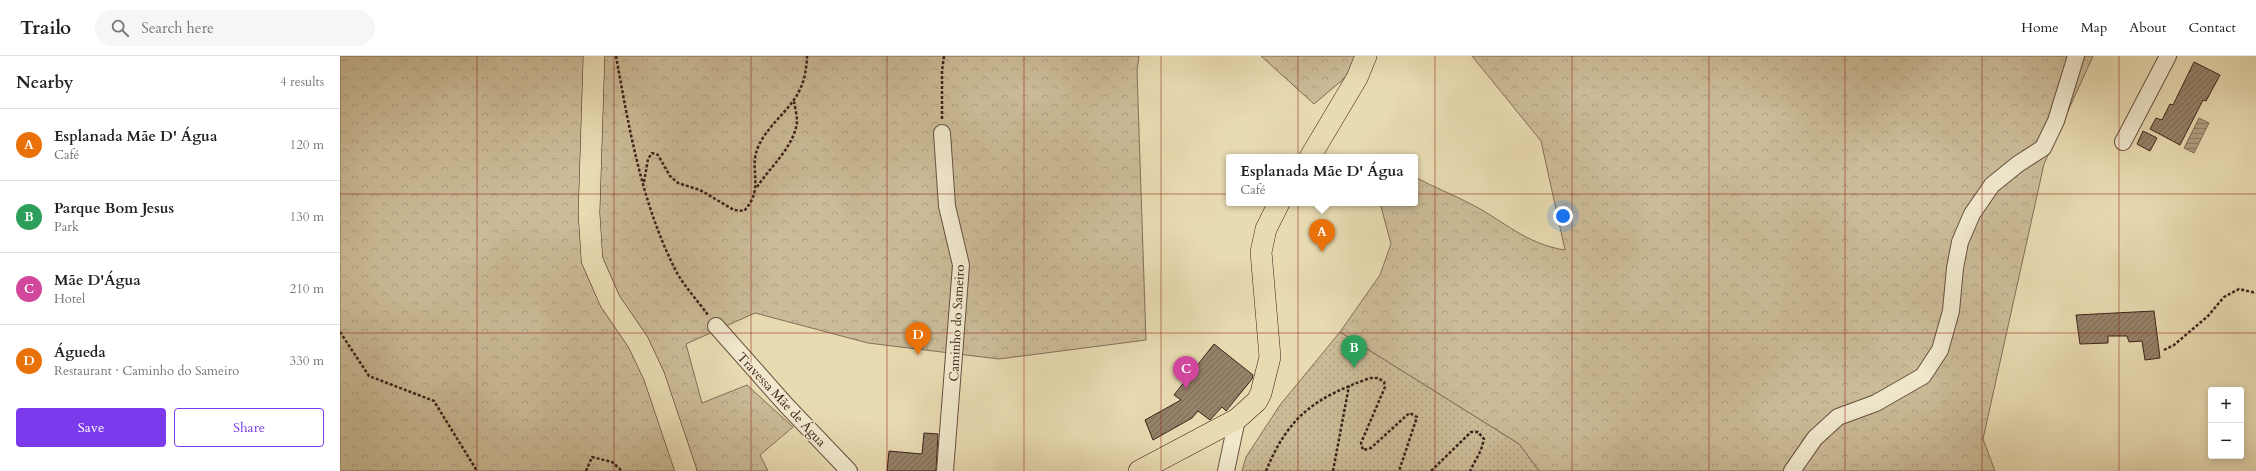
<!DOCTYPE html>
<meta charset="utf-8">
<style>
:root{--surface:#fff;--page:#f6f6f6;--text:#222;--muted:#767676;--line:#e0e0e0;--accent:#7c3aed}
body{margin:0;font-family:Cardo,serif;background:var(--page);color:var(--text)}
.controls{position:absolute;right:12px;bottom:12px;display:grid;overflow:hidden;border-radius:4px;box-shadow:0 2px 10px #0003}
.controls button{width:36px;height:36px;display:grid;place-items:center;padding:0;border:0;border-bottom:1px solid var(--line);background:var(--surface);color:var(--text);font:20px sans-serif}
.you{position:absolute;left:1223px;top:160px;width:14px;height:14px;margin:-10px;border:3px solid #fff;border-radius:50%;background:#1a73e8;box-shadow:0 0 0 6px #1a73e833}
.badge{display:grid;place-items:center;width:26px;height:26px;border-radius:50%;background:var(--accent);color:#fff;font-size:13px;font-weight:700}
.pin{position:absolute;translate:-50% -33px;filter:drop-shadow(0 1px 2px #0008)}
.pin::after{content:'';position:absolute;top:21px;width:14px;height:12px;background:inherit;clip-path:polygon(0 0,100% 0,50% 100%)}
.popup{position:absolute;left:886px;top:98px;width:192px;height:52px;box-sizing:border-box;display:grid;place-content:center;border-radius:4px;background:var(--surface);filter:drop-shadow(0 1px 3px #0005);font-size:13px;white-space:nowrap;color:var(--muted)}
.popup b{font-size:15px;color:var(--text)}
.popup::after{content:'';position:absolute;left:50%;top:100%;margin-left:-8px;border:8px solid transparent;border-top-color:var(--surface)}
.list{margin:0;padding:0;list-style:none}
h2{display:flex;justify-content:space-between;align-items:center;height:52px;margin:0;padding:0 16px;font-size:17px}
h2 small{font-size:13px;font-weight:400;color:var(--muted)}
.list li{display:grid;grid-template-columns:26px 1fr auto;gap:12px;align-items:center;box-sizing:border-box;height:72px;padding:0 16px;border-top:1px solid var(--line)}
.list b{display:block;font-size:15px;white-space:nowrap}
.list p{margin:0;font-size:13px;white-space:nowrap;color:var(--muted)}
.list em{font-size:13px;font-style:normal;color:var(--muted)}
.actions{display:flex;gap:8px;padding:12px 16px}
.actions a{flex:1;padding:9px 0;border:1px solid var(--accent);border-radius:4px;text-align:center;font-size:14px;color:var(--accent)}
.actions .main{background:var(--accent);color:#fff}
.icon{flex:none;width:22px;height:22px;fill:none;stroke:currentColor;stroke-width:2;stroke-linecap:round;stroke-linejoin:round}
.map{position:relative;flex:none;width:1916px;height:415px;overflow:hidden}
header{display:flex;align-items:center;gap:24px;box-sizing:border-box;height:56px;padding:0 20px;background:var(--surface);border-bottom:1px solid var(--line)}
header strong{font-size:19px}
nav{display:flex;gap:22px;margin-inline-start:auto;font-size:14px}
.search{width:280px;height:36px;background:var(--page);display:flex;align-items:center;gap:10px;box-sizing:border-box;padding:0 14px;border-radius:22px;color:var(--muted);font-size:15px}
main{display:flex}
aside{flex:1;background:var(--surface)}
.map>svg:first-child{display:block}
</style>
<header>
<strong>Trailo</strong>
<div class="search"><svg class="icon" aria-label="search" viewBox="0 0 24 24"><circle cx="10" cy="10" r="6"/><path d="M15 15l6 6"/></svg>Search here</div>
<nav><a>Home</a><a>Map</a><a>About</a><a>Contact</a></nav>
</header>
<main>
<aside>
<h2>Nearby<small>4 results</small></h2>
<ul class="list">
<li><span class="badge" style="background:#e8710a">A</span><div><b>Esplanada Mãe D' Água</b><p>Café</p></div><em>120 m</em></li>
<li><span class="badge" style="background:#2e9e5b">B</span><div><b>Parque Bom Jesus</b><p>Park</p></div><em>130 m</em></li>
<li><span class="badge" style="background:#d1479c">C</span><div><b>Mãe D'Água</b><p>Hotel</p></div><em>210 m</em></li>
<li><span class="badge" style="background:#e8710a">D</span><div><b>Águeda</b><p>Restaurant · Caminho do Sameiro</p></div><em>330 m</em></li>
</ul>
<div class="actions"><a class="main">Save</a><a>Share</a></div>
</aside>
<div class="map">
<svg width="1916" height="415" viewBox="0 0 1916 415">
<defs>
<pattern id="forest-crowns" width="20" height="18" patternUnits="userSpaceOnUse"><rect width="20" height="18" fill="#cbbb97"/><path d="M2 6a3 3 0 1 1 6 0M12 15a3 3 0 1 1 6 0" fill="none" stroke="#afa082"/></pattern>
<pattern id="park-dots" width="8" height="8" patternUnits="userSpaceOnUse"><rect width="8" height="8" fill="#cbbb97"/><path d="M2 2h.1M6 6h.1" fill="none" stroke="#afa082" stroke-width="1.8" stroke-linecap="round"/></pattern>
<pattern id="water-rules" width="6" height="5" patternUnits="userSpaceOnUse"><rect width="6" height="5" fill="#ad9c7e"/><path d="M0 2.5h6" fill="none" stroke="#8e7f66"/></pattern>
<pattern id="building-hatch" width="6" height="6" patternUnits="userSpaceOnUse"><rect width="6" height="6" fill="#958269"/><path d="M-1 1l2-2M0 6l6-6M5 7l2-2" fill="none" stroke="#7b6a56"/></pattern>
</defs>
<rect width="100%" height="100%" fill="#e8dab1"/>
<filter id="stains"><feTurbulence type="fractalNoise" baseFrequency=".005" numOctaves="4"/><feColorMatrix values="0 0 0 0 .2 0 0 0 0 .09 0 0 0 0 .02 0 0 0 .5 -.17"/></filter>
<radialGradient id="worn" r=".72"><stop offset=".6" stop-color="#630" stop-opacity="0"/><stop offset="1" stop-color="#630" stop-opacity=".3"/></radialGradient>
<g fill="url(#forest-crowns)" stroke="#836f58">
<polygon points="0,0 799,0 797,15 806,284 659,303 528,287 415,257 346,288 362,347 407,329 453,371 420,399 428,415 0,415"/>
<polygon points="921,0 1031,0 974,48"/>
<path d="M 1132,0 L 1753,0 L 1704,108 L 1643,383 L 1655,415 L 1199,415 L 1179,388 L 1000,276 L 1040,219 L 1051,188 L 1040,147 L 1075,147 L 1075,121 C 1093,131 1112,138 1131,148 C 1164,165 1186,188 1225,194 L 1201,85 Z"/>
</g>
<polygon fill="url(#park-dots)" stroke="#836f58" points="1000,276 1179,388 1199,415 902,415 906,401 940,349"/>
<polygon fill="url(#water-rules)" stroke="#7f6c56" points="1859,62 1869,67 1854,97 1844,92"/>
<g fill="url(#building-hatch)" stroke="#3b231a">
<polygon points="1854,6 1880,19 1866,45 1863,44 1840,89 1810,73 1816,62 1822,64 1830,48 1833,49"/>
<polygon points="1803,75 1817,82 1810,95 1797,88"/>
<polygon points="1814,255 1820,302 1805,304 1802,285 1789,286 1787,280 1768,280 1768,287 1740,288 1736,259"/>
<polygon points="874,288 913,319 912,323 886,355 882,351 870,364 858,355 852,362 813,384 805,364 841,344 834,339"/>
<polygon points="584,377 598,378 596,415 547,415 549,395 582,398"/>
</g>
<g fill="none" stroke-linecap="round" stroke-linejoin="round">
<defs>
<g id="minor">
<polyline points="602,77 607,150 621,209 605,415"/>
<polyline points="1783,86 1828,0"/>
<polyline points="376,270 446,349 509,415"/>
<polyline points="886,415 897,363"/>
<polyline points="1452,415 1475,382 1498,361 1536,347 1583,320 1600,294 1611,255 1615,212 1620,186 1632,158 1652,129 1678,108 1703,92 1716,65 1736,0"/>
</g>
<g id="major">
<polyline points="254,0 249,157 252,204 270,245 298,286 314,320 346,415"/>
<polyline points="970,101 1017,22 1026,0"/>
<polyline points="799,415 897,363 917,345 921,337 930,301 921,196 926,173 939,147"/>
</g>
</defs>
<use href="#minor" stroke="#665140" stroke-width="18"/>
<use href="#major" stroke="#3b231a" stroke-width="22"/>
<g stroke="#3b231a" stroke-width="2.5" stroke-dasharray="3 2" stroke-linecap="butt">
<path d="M 276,0 C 289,72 302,149 336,215 C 344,230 358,245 368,259"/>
<polyline points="602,63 602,15 604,0"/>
<path d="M 304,126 L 308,103 L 312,97 L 318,99 L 330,120 L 338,127 L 360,134 L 394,154 L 404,155 C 426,131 407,113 419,89 C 432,62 459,50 465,18 C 466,12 467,6 467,0"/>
<path d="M 417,131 C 430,111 454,91 457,66 C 457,60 455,51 454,45"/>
<polyline points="0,276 29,320 94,345 137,415"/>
<polyline points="1824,294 1834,289 1868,260 1884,241 1899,233 1916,237"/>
<polyline points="246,415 252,401 272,406 282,415"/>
<path d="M 926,415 C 949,359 975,342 1030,322 L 1038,322 L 1044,326 L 1045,331 L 1021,387 L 1023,394 L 1031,392 L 1067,359 L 1070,357 L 1077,361 L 1059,415"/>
<polyline points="993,415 1009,330"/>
<polyline points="1091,415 1131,376 1138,376 1144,383 1141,394 1130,415"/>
</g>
<use href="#minor" stroke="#f0e7cc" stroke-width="16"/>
<use href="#major" stroke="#e8dab1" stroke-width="21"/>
</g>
<path fill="none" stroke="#8f2418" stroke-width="1" stroke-opacity="0.55" d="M 137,0 L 137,415M 274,0 L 274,415M 411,0 L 411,415M 547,0 L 547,415M 684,0 L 684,415M 821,0 L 821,415M 958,0 L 958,415M 1095,0 L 1095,415M 1232,0 L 1232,415M 1369,0 L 1369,415M 1505,0 L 1505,415M 1642,0 L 1642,415M 1779,0 L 1779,415M 0,138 L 1916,138M 0,277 L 1916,277"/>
<g text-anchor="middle" stroke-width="3" stroke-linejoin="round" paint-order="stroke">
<g font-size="13" fill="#3b231a" stroke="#f0e7cc">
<text transform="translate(616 267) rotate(-87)" y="5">Caminho do Sameiro</text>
<text transform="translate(442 343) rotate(47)" y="5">Travessa Mãe de Água</text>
</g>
</g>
<rect width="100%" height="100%" filter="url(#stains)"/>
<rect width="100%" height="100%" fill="url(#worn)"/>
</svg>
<div class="controls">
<button>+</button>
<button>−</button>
</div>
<div class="you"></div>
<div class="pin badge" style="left:982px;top:196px;background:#e8710a">A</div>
<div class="popup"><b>Esplanada Mãe D' Água</b>Café</div>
<div class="pin badge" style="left:1014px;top:312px;background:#2e9e5b">B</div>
<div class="pin badge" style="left:846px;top:333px;background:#d1479c">C</div>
<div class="pin badge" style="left:578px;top:299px;background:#e8710a">D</div>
</div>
</main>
